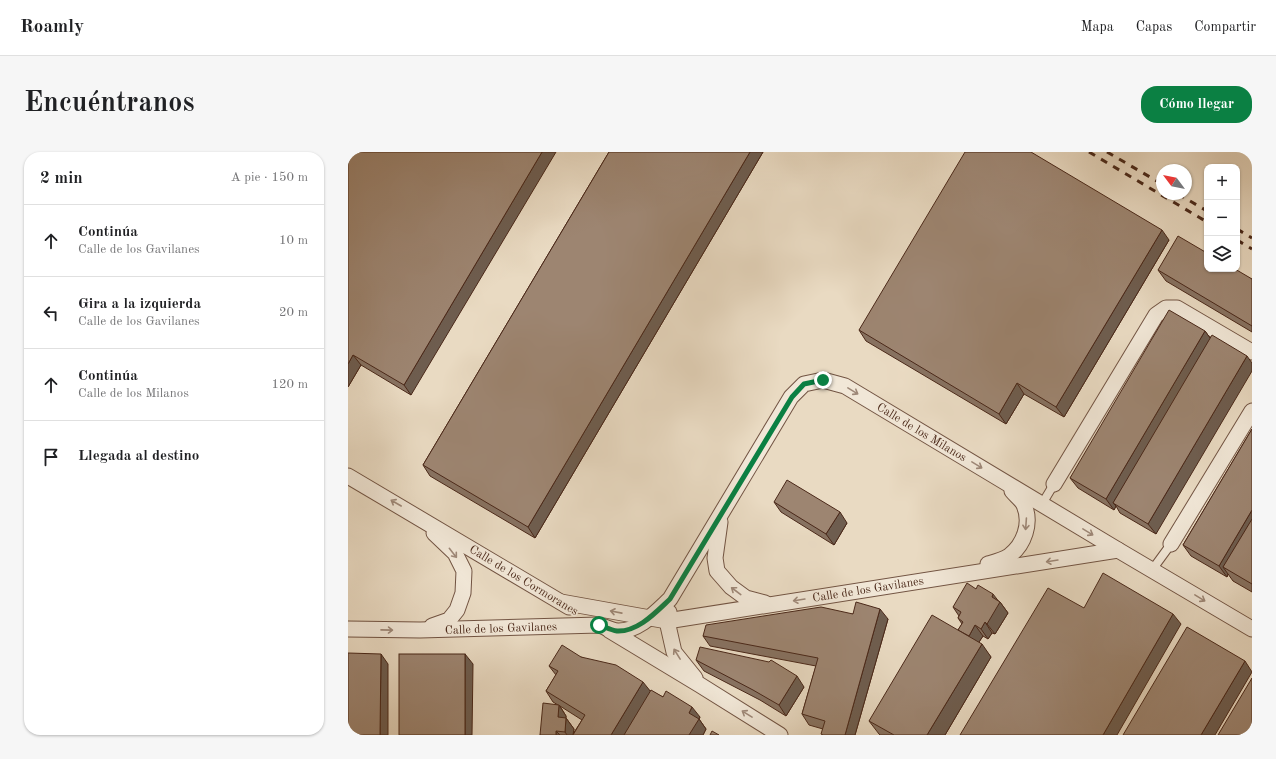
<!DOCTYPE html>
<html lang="es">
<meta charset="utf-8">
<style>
:root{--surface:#fff;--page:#f6f6f6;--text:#202124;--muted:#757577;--line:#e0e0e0;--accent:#0b8043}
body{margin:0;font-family:"Old Standard TT",serif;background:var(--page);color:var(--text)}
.controls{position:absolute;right:12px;top:12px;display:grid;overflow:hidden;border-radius:8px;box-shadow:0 1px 3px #0004}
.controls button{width:36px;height:36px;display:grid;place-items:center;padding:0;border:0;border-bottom:1px solid var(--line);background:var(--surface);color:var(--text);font:20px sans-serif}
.compass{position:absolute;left:808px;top:12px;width:36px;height:36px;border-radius:50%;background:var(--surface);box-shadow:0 1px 3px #0004;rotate:302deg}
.stop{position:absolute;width:12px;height:12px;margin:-9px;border:3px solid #0b8043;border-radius:50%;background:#fff}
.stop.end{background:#0b8043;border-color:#fff;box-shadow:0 1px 4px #0008}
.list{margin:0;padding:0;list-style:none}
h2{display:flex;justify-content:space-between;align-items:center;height:52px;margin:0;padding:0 16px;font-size:17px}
h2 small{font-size:13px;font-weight:400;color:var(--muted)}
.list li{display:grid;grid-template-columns:26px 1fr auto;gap:12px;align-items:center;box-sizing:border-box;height:72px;padding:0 16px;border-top:1px solid var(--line)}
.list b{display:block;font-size:15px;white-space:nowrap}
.list p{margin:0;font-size:13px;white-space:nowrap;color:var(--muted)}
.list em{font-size:13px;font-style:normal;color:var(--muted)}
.icon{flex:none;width:22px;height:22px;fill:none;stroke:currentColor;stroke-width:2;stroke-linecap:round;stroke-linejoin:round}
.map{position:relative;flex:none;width:904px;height:583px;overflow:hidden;border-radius:16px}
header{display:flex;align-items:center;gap:24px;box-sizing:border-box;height:56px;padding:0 20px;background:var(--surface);border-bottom:1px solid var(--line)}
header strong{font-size:19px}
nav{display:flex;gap:22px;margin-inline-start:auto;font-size:14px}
.intro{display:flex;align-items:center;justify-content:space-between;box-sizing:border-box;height:96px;padding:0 24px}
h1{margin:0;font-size:28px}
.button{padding:10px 18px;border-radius:16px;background:var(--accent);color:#fff;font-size:14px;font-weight:700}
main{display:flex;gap:24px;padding:0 24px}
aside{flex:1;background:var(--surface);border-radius:16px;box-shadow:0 1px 3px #0004}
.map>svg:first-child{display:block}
</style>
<header>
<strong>Roamly</strong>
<nav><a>Mapa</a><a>Capas</a><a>Compartir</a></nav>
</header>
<div class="intro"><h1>Encuéntranos</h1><a class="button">Cómo llegar</a></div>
<main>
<aside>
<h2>2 min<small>A pie · 150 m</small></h2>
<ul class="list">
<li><svg class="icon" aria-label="ahead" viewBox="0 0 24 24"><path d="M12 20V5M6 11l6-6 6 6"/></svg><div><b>Continúa</b><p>Calle de los Gavilanes</p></div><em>10 m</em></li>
<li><svg class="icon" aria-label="left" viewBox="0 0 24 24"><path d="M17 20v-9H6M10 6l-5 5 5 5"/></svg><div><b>Gira a la izquierda</b><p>Calle de los Gavilanes</p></div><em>20 m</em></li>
<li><svg class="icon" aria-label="ahead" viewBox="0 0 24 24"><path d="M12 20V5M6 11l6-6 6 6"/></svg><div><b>Continúa</b><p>Calle de los Milanos</p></div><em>120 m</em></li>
<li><svg class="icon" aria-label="arrive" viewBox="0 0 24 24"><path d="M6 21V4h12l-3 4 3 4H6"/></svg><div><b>Llegada al destino</b></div></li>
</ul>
</aside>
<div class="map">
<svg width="904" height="583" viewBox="0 0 904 583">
<rect width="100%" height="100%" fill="#e9dac2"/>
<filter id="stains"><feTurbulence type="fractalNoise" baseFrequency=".005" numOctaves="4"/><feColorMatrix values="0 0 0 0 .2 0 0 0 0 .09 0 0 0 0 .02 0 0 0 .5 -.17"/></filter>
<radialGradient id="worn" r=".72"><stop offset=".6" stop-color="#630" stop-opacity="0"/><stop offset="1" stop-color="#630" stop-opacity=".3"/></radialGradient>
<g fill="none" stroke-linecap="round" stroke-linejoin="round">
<defs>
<g id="service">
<polyline points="694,352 706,332"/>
<polyline points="804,418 823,392"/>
</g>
<g id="minor">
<polyline points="0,324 221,455"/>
<polyline points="706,332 808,163 818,156 829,156 904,200"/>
<polyline points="372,370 367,406 369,419 383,435 398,446 417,451"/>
<polyline points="823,392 904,259"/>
<path d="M 640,412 C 647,410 655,408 661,404 C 676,393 684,371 676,353 C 674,348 667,343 664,339"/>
<polyline points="213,450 319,469 770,398"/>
<polyline points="321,460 319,469 326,500 347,526"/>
<polyline points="84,474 101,468 109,458 115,441 116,419 107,401 86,381"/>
<path d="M 0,477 L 72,478 L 251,473 C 257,475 263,478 269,479 C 290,480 308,460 322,447 L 443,245 L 456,232 L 475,228 L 497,234 L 770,398 L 904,477"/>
<polyline points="261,478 352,533 432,583"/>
</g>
</defs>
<use href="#service" stroke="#725443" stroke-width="10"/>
<use href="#minor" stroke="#725443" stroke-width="17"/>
<polyline stroke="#4a2819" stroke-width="2.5" stroke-dasharray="3 2" stroke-linecap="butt" points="899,0 904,3"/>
<use href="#service" stroke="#f1e7d7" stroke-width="8"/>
<use href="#minor" stroke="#f1e7d7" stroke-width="15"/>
<g stroke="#4a2819" stroke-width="3" stroke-dasharray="7 7" stroke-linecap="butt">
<polyline points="741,0 859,70"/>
<polyline points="759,0 814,32"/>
<polyline points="830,42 859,59"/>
<polyline points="889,77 904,86"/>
<polyline points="889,88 904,97"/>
</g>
</g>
<g fill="#877261" stroke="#4a2819" fill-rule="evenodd">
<polygon points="0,0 63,243 13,213 0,235"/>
<polygon points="261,0 415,0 187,386 82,324 75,313"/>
<polygon points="821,88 716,265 676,242 658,272 518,189 511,178"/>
<polygon points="810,118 904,127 904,180 818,129"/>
<polygon points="857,179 862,186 808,382 772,361 768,354 766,358 730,336 722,326"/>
<polygon points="904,277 904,440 885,429 880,422 879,425 843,404 835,393"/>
<polygon points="426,350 499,371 486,393 433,360"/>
<polygon points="628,437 652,450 660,461 647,482 644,481 640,487 635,484 631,490 643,505 597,583 532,583 531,582 521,569 610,478 614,472 610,466 611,464 605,455"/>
<polygon points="505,462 540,467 507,583 474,583 475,577 461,573 454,562 468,514 362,494 355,484"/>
<path d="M 233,505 L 315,545 L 352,565 L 351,567 L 358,577 L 355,583 L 192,583 L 210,553 L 205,550 L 198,539 L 208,523 L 201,514 ZM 212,554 L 234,568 L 225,582 L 226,577 L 218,566 L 218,564 Z"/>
<polygon points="348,508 456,535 438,564 412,548 356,519"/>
</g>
<g fill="#6e5d4f" stroke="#4a2819">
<polygon points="194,0 208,0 63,243 56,233"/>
<polygon points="402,0 415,0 187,386 180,375"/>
<polygon points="814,78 821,88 716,265 708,255"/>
<polygon points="857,179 865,190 765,351 768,354 766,358 758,347"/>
<polygon points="5,203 13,213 0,235 0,212"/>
<polygon points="899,204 904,211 904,219 808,382 800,372"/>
<polygon points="669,231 676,242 658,272 651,262"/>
<polygon points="904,358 904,382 875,415 880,422 879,425 871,414"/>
<polygon points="492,360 499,371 486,393 478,382"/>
<polygon points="645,442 652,451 652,450 660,461 647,482 639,472 644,445"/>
<polygon points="532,457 540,467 507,583 497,583"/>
<polygon points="825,462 833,472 769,583 755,583"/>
<polygon points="637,470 644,481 640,487 633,477"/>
<polygon points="627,473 635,484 627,496 620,486"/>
<polygon points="634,492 643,505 597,583 579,583"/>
<polygon points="33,502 40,512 40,583 32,583"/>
<polygon points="117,502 125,512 124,583 117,583"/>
<polygon points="897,509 904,520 867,583 853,583"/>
<polygon points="449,524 456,535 438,564 431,553"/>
<polygon points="295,530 303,540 277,583 263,583"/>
<polygon points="211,553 218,564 217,576 210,565"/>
<polygon points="344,555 352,565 351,567 358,577 355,583 341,583 341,561"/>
<polygon points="218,566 226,577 225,583 219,583 217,580"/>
<polygon points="208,579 212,583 208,583"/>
</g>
<g fill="#9d8571" stroke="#4a2819">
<polygon points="0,0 194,0 56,233 5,203 0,212"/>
<polygon points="261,0 402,0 180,375 75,313"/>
<polygon points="617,0 683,0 814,78 708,255 669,231 651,262 511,178"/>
<polygon points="830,84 859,101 859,117 887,117 904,127 904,174 810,118"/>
<polygon points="821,158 857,179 758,347 722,326"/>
<polygon points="864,183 899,204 800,372 765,351"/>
<polygon points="904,277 904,358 871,414 835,393"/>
<polygon points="439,328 492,360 478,382 426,350"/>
<polygon points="904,367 904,432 875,415"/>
<polygon points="755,421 825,462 755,583 612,583 700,436 736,456"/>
<polygon points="619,431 628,437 630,433 645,442 644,445 652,450 639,472 637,470 633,477 627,473 621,484 610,478 615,470 610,466 613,460 605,455"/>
<polygon points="508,450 532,457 497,583 475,583 473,582 477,569 454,562 470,506 355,484 358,473 473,455 505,462"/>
<polygon points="584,463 634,492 579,583 546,583 521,569"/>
<polygon points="839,475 897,509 853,583 775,583"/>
<polygon points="214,493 233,505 268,513 295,530 263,583 225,583 237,563 198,539 210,519 201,514"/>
<polygon points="352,495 421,510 423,508 449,524 431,553 405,538 348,508"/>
<polygon points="0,501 33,502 32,583 0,583"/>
<rect x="51" y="502" width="66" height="81"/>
<polygon points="904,526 904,583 870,583"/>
<polygon points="303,538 315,545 318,539 344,555 341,561 351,567 341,583 276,583"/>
<polygon points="195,551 211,553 210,565 218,566 217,580 208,579 208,583 192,583"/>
<polygon points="364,579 371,583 362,583"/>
</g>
<defs><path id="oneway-shaft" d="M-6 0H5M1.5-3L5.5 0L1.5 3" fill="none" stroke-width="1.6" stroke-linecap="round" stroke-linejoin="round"/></defs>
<g stroke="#9e8878">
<use href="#oneway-shaft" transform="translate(505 239) rotate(31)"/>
<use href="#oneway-shaft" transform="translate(629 313) rotate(31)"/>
<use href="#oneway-shaft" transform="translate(48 351) rotate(-150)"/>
<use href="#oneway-shaft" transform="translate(678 372) rotate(94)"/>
<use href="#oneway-shaft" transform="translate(740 380) rotate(31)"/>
<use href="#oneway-shaft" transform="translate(105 401) rotate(52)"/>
<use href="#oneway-shaft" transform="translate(704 409) rotate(171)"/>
<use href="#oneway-shaft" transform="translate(388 439) rotate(-143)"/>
<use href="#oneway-shaft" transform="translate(852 446) rotate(31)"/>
<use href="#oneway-shaft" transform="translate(451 448) rotate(171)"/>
<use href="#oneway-shaft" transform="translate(268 460) rotate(-169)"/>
<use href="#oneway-shaft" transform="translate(39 478) rotate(1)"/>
<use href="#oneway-shaft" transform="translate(329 502) rotate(-122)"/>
<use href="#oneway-shaft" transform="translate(399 562) rotate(-148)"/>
</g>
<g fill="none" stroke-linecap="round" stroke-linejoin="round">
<path stroke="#0b8043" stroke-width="5" d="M 251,473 C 257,475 263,478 269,479 C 290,480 308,460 322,447 L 444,245 L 456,232 L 475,228"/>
</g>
<g text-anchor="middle" stroke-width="3.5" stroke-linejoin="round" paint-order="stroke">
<g font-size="12" fill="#4a2819" stroke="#f1e7d7">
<text transform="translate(574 280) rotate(31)" y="4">Calle de los Milanos</text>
<text transform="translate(176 428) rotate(31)" y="4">Calle de los Cormoranes</text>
<text transform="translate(520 437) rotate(-9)" y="4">Calle de los Gavilanes</text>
<text transform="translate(153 476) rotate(-2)" y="4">Calle de los Gavilanes</text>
</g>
</g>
<rect width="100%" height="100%" filter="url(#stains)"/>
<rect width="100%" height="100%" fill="url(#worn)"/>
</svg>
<div class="controls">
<button>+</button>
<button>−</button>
<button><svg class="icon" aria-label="layers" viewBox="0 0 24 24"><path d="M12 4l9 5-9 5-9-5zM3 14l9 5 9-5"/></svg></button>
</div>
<svg class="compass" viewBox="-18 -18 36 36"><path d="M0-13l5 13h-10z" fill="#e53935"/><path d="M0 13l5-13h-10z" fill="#757577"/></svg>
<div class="stop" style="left:251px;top:473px"></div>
<div class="stop end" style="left:475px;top:228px"></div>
</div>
</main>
